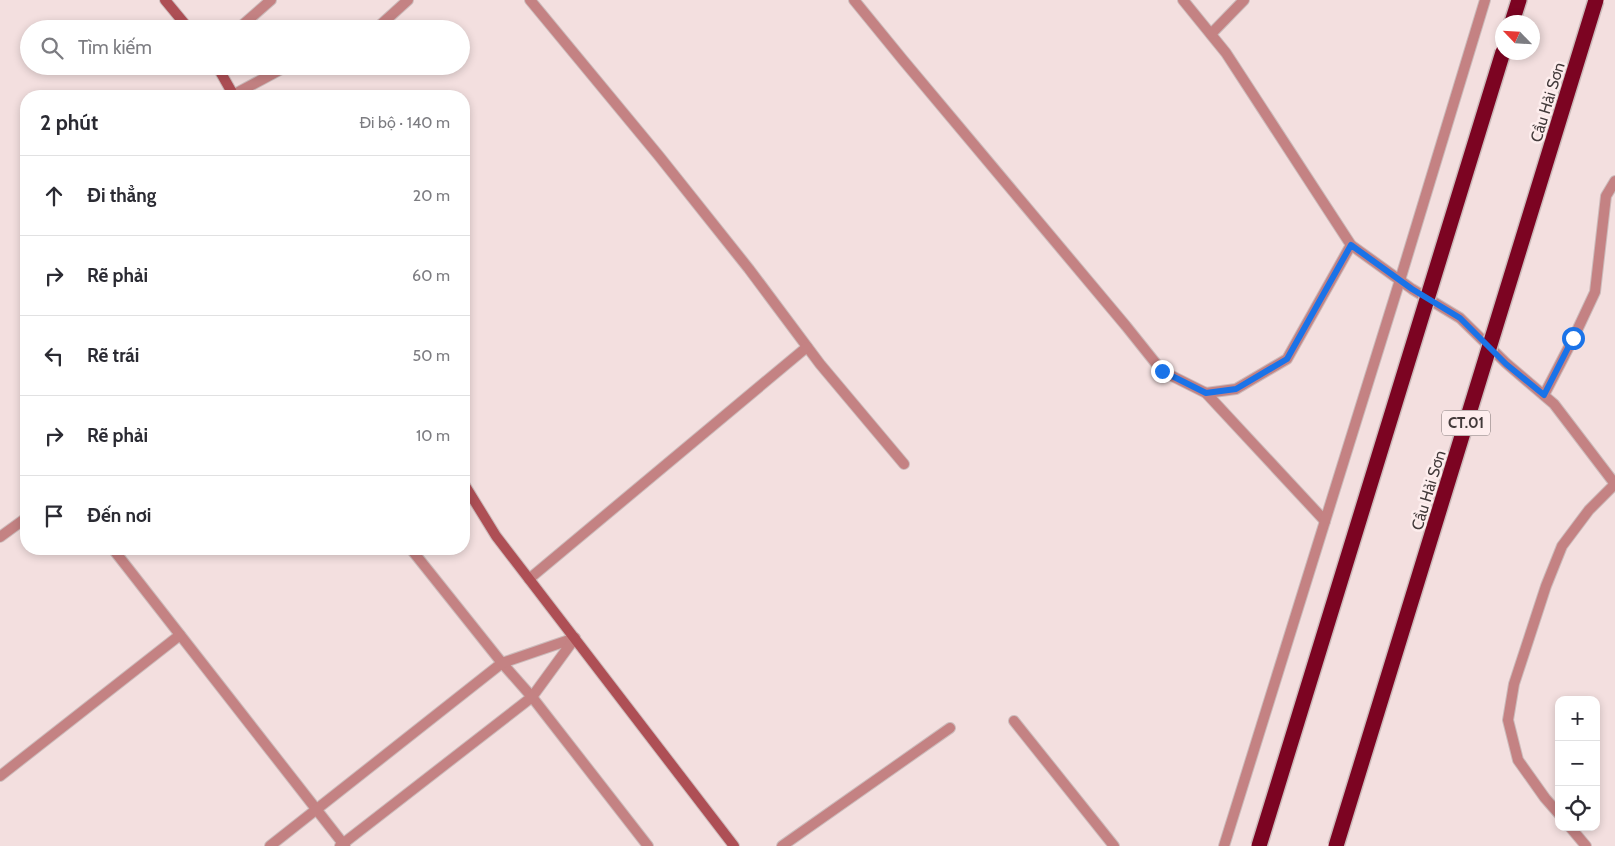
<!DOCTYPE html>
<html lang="vi">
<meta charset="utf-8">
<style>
:root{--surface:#fff;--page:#f7f7f7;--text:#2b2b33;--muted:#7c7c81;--line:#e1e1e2}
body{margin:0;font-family:Cabin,sans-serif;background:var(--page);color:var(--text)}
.controls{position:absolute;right:15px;bottom:15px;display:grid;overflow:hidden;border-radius:10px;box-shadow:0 2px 8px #0003}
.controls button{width:45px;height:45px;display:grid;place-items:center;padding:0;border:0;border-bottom:1px solid var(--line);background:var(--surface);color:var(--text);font:25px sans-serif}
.compass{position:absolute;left:1495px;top:15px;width:45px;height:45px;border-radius:50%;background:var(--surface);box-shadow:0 2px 8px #0003;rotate:295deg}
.stop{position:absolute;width:15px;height:15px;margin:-11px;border:4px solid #1a73e8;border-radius:50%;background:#fff}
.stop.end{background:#1a73e8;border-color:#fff;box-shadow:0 1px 5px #0008}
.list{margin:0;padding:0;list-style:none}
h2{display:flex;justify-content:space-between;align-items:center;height:65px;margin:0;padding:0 20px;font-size:21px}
h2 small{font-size:16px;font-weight:400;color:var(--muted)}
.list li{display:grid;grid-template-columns:32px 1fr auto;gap:15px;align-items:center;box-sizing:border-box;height:80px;padding:0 20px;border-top:1px solid var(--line)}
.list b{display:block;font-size:19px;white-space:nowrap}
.list em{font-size:16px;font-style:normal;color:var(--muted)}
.icon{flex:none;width:28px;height:28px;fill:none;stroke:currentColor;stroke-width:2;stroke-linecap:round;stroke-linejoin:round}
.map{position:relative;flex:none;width:1615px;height:846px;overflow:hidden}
.search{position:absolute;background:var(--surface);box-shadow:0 2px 8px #0003;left:20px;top:20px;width:450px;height:55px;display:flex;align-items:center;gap:12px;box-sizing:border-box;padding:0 18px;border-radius:28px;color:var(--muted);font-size:19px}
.panel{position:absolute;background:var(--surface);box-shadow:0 2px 8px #0003;left:20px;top:90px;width:450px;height:465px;border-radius:20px}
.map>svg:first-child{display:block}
</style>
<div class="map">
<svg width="1615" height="846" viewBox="0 0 1615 846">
<rect width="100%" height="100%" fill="#f3dfdf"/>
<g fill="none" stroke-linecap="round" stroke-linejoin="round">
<defs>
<g id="lane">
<polyline points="530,0 659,156 749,269 820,364 904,464"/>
<polyline points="376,29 408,0"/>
<polyline points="233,95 287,66"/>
<polyline points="1206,393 1325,521"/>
<polyline points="1544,395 1573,339 1595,292 1606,196 1615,181"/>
<polyline points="529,579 807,347"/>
<polyline points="1014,721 1114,846"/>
<polyline points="782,846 950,728"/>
<polyline points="1224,846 1400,280"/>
</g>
<g id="street">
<polyline points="854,0 903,60 1126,326 1162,371 1206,393 1236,389 1287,359 1351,245"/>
<polyline points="1183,0 1226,53 1351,245 1412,289 1460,318 1506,363 1554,404 1615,484"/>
<polyline points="238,29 271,0"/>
<polyline points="1211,34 1244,0"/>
<polyline points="1400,280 1485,0"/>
<polyline points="0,537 26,518"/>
<polyline points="113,549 345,846"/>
<polyline points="411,549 502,663 532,697 648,846"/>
<polyline points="0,776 180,635"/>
<polyline points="1559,814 1545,798 1518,760 1508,720 1514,684 1546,586 1562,546 1589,510 1615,484"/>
<polyline points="1570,827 1586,846"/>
<polyline points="270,846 502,663 575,638"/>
<polyline points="340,846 532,697 575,638"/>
</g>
<g id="secondary">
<polyline points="165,0 189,29"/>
<polyline points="217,66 234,96"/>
<polyline points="464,484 496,536 734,846"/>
</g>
<polyline id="highway" points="1512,22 1519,0"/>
</defs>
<use href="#lane" stroke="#cbb" stroke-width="12"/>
<use href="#street" stroke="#cbb" stroke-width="12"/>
<use href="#secondary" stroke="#cbb" stroke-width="12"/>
<use href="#highway" stroke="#cbb" stroke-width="18"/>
<use href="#lane" stroke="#c48283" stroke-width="10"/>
<use href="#street" stroke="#c48283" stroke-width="10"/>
<use href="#secondary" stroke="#ae4f55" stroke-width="10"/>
<use href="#highway" stroke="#7c0422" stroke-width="15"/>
<defs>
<g id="highway-bridge">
<polyline points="1259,846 1503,52"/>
<polyline points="1336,846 1596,0"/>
</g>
</defs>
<use href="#highway-bridge" stroke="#cbb" stroke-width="18" stroke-linecap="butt"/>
<use href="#highway-bridge" stroke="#7c0422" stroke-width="15"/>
</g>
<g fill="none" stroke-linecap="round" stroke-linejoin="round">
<polyline stroke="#1a73e8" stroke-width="6" points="1162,371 1206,393 1236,389 1287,359 1351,245 1412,289 1460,318 1506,364 1544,395 1573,338"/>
</g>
<g text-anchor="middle" stroke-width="5" stroke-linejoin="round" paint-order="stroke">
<rect fill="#fdeded" stroke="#7a7070" stroke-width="1" x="1442" y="410.5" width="48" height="25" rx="4"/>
<g font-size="15" font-weight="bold" fill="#423a3a">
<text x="1466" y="428">CT.01</text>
</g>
<g font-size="16" fill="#423a3a" stroke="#fdeded">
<text transform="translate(1547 102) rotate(-73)" y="6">Cầu Hải Sơn</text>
<text transform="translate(1428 490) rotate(-73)" y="6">Cầu Hải Sơn</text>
</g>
</g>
</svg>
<div class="controls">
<button>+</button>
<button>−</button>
<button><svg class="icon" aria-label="locate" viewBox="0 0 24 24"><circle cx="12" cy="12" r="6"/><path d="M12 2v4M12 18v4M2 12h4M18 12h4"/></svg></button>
</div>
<svg class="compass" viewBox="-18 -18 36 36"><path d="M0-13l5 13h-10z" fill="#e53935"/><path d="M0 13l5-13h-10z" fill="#7c7c81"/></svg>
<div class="stop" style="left:1573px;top:338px"></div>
<div class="stop end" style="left:1162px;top:371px"></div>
<div class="search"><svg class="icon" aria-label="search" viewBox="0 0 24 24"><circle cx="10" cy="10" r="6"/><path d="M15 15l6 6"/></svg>Tìm kiếm</div>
<section class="panel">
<h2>2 phút<small>Đi bộ · 140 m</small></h2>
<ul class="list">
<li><svg class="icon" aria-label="ahead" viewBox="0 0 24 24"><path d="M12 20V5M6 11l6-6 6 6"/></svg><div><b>Đi thẳng</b></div><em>20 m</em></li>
<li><svg class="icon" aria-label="right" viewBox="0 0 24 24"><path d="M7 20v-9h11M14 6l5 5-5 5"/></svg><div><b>Rẽ phải</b></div><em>60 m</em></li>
<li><svg class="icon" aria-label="left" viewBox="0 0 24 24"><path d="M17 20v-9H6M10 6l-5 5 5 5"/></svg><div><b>Rẽ trái</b></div><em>50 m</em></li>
<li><svg class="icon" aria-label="right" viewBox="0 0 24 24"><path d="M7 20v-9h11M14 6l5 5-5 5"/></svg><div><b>Rẽ phải</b></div><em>10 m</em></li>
<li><svg class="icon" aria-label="arrive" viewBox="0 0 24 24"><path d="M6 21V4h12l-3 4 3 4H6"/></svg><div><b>Đến nơi</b></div></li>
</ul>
</section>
</div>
